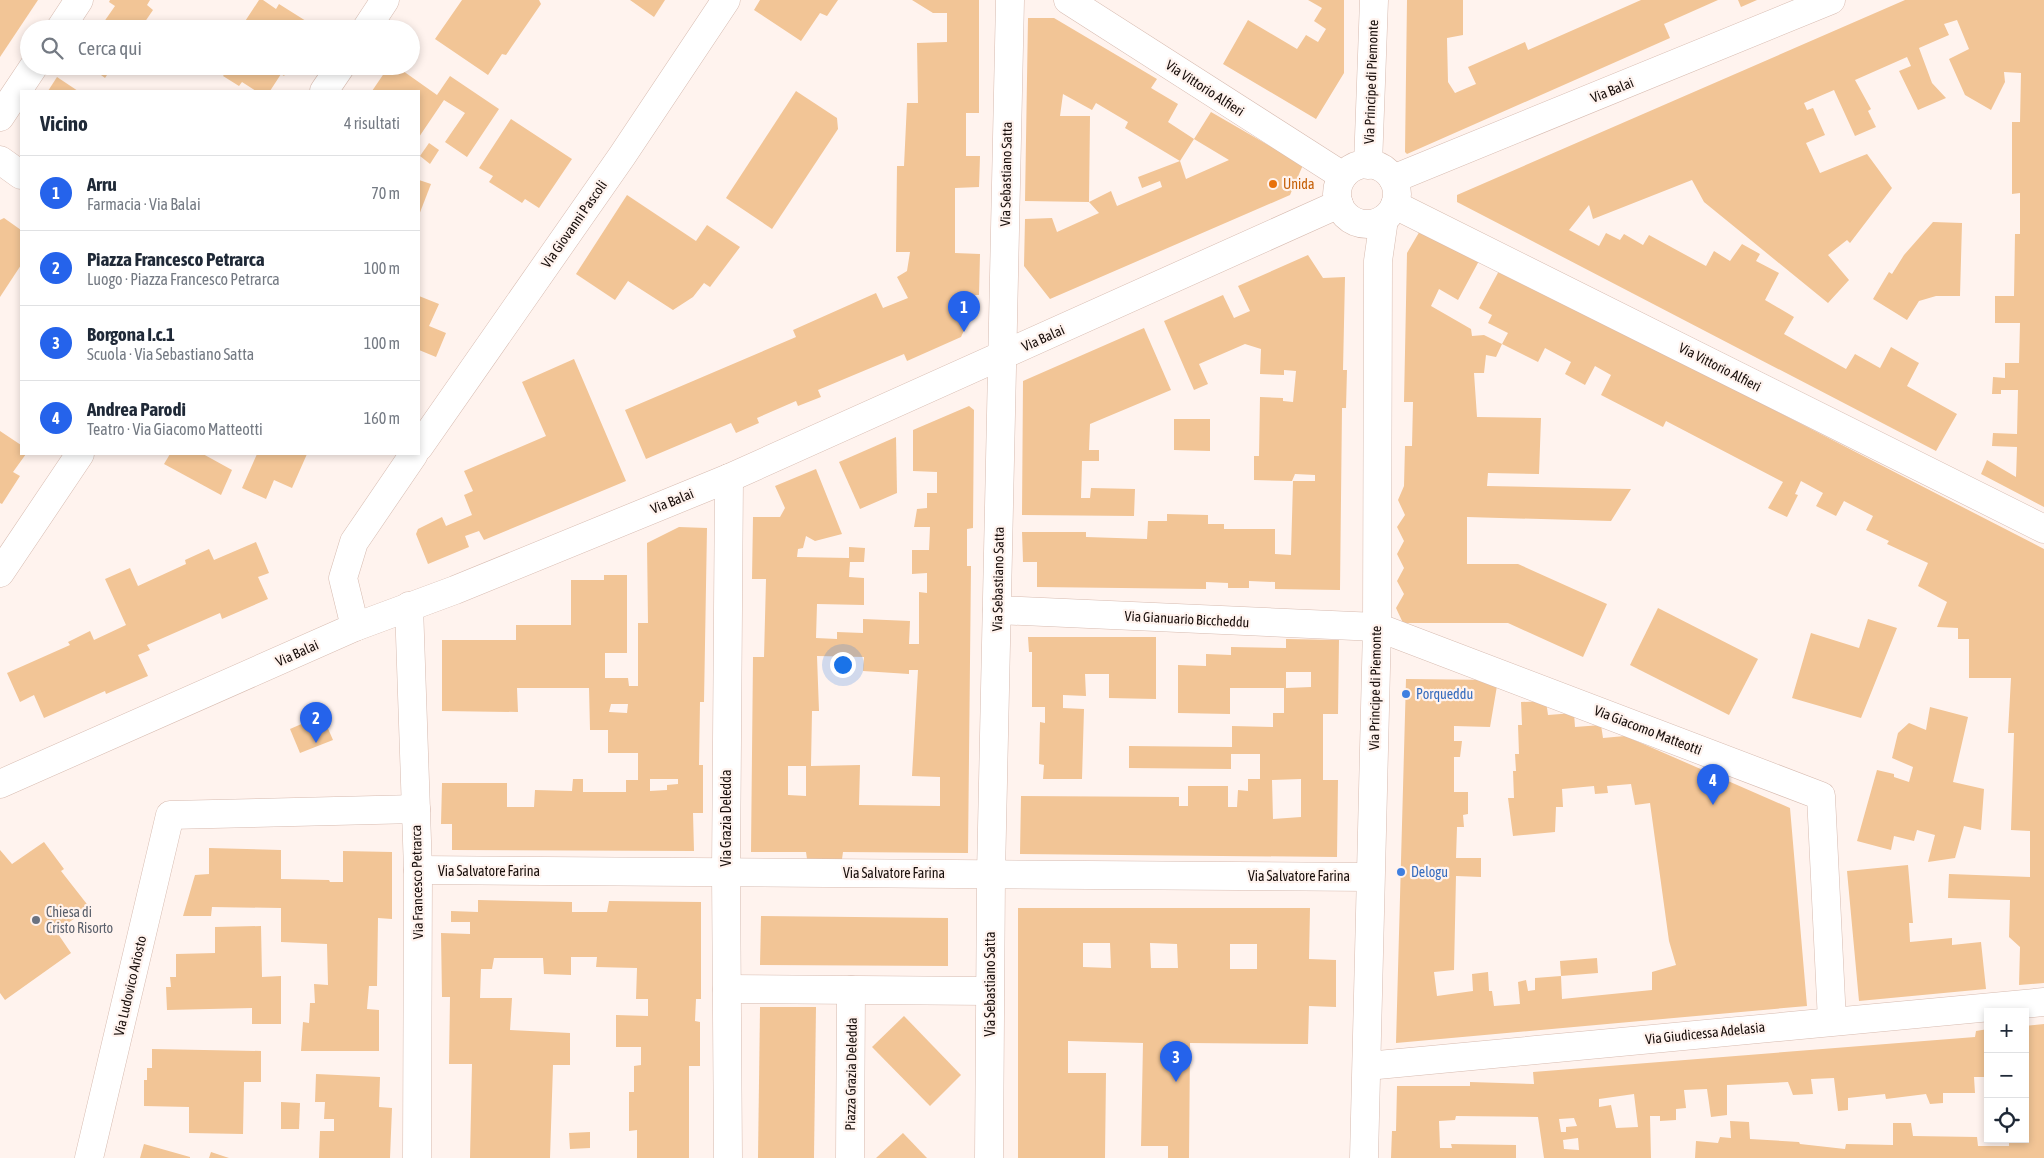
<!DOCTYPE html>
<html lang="it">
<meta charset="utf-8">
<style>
:root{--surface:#fff;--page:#f2f2f3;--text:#1f2937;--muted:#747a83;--line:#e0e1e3;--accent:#2563eb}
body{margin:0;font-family:"Asap Condensed",sans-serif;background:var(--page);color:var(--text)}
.controls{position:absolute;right:15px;bottom:15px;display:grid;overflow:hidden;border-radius:0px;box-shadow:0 2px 8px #0003}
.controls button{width:45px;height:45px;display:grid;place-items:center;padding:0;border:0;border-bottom:1px solid var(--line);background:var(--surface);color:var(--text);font:25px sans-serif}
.you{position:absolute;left:842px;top:664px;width:18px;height:18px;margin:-12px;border:4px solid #fff;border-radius:50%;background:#1a73e8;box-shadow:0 0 0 8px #1a73e833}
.badge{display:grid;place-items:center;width:32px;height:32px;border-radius:50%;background:var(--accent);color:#fff;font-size:16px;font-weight:700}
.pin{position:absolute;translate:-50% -41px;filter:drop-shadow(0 1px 2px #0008)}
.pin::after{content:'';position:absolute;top:26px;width:18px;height:15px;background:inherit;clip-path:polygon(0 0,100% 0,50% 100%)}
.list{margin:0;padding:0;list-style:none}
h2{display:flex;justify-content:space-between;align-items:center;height:65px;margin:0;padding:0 20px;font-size:21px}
h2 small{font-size:16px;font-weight:400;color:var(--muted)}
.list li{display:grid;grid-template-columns:32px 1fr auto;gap:15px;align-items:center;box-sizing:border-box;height:75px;padding:0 20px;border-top:1px solid var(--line)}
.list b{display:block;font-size:19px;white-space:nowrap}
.list p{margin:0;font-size:16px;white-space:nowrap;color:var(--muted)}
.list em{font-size:16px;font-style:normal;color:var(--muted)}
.icon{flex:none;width:28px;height:28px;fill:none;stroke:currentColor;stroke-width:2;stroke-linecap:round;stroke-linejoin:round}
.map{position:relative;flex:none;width:2044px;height:1158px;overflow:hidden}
.search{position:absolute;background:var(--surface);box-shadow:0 2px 8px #0003;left:20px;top:20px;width:400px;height:55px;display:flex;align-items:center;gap:12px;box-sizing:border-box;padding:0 18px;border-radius:28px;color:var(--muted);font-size:19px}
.panel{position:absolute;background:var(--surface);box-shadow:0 2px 8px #0003;left:20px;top:90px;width:400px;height:365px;border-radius:0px}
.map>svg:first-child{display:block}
</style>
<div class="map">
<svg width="2044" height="1158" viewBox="0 0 2044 1158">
<rect width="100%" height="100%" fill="#fff3ee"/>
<g fill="#f2c596" fill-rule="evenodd">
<polygon points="0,0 38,0 0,57"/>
<polygon points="110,0 150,0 147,5 153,10 140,29 99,29 115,6 109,2"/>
<polygon points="259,0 263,0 276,9 279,4 306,21 301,29 240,29"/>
<polygon points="462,0 539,0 541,4 506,55 502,54 488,75 435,39"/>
<polygon points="630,0 665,0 654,17"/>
<polygon points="760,0 838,0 827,16 820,13 801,41 754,10"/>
<polygon points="912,0 979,0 979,113 966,113 966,156 980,156 979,187 955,188 955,253 980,254 979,295 975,295 975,307 961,337 907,361 904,354 818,390 821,397 798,406 796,401 757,418 759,423 736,433 731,423 646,459 625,410 796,337 793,330 876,293 883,308 908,298 897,277 907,271 910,252 896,252 897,166 904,166 907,103 918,103 917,43 947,42 947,13 933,13"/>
<polygon points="1308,0 1344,0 1344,73 1316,119 1223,64 1248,20 1297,49 1306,35 1318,42 1326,29 1314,21 1322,8"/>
<polygon points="1407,0 1463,0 1463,35 1447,38 1448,82 1455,93 1476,84 1468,67 1525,42 1528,50 1641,0 1718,0 1664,24 1670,38 1407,154 1405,152"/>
<polygon points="1738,0 1757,0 1741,7"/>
<polygon points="1905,0 2044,0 2044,507 1981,474 1987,460 2016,477 2017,447 1992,446 1993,433 2017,434 2018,390 2001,390 2001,394 1992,394 1993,377 2005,378 2005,363 2019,363 2020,323 1995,323 1995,296 2014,296 2015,234 2020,234 2020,193 2012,194 2012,122 2020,122 2021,73 2004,72 2005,82 1991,110 1965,95 1949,59 1969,49 1957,20 1944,24 1949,35 1919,48 1932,83 1946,98 1918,110 1899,71 1911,66 1907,57 1855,80 1871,109 1868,111 1876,127 1855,136 1834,90 1804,103 1807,110 1813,108 1825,135 1806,143 1820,173 1867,154 1892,188 1850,243 1847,240 1828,255 1849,280 1828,303 1704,202 1692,180 1593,219 1589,205 1569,230 1599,246 1606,233 1620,240 1624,234 1643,245 1649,235 1706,266 1714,251 1730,261 1742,244 1760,254 1756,261 1779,273 1765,300 1794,317 1784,334 1846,369 1855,354 1880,368 1891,347 1919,363 1907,386 1957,414 1936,451 1457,202 1457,195"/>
<polygon points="1028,18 1054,18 1157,79 1151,88 1178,104 1168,122 1194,139 1180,161 1125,128 1128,122 1096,103 1092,110 1063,94 1060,116 1090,116 1089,202 1025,201"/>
<polygon points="89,66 113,66 105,78"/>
<polygon points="224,66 291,66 284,76 281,74 270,91 256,91 242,82 239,86 223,76 228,69"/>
<polygon points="389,66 396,66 437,95 450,76 499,109 467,157 445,142 465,113 444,100 419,137 419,91 372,91"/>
<polygon points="57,77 78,91 48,91"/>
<polygon points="796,91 837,118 838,129 772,229 726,198"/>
<polygon points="1211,112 1303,165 1290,195 1050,299 1024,266 1025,219 1052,218 1057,232 1099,213 1089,202 1111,191 1117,206 1162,187 1160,181 1142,188 1138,177 1180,161 1186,179 1229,160 1194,139"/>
<polygon points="511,119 572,159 539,208 525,199 522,203 489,182 493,176 479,168"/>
<polygon points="429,143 439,150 430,164 420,156"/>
<polygon points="419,180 431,184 419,215"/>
<polygon points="627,195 696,241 707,225 740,247 710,287 704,283 693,297 673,310 628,281 615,300 576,274"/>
<polygon points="4,218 21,230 21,265 0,297 0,220"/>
<polygon points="1933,222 1962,223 1960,296 1936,296 1919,301 1907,320 1873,299 1889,272 1892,274 1904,255"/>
<polygon points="1421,229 1480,259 1458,300 1439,289 1431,306 1471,329 1472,336 1484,335 1502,344 1496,357 1486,355 1484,373 1474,373 1477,417 1541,418 1539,474 1488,473 1487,486 1631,489 1611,521 1467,517 1467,564 1518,564 1607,604 1583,657 1508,623 1403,623 1396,608 1404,594 1397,581 1404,568 1397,554 1404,541 1397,527 1405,515 1398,500 1404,486 1405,446 1412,446 1413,402 1404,402 1407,253"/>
<polygon points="1308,255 1323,278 1345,277 1343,370 1347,370 1346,408 1342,408 1340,590 1275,589 1275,582 1249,581 1249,588 1228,588 1228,583 1206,582 1206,589 1037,587 1037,562 1023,562 1022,532 1086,532 1086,537 1147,539 1148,521 1167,521 1167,514 1208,515 1208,524 1224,524 1224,529 1275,529 1275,554 1291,555 1293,481 1315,481 1315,475 1295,474 1292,481 1254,480 1254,456 1259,456 1260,397 1283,398 1283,401 1293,402 1296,371 1284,370 1284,375 1260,374 1261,349 1245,344 1199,364 1208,384 1194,390 1164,321 1223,295 1234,318 1250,311 1238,286"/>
<polygon points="1500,269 2044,549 2044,983 2019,985 2020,947 2009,937 2010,900 1948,898 1949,874 2030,877 2030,831 2011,830 2014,733 2008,733 2011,678 1969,678 1969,639 1958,639 1958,628 1937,627 1947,602 1918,586 1928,563 1887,544 1889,541 1866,530 1873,516 1844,501 1836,516 1816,506 1823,493 1801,481 1795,494 1798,495 1787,517 1768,508 1783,482 1666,421 1663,427 1601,395 1611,375 1595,366 1585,385 1565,374 1571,362 1545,348 1538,362 1502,344 1508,333 1488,323 1492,315 1479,308"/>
<polygon points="419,296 439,304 429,326 446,333 436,357 419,350"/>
<polygon points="1144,328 1171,390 1090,424 1089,450 1099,450 1099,461 1082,461 1081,498 1090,498 1091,488 1135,489 1134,516 1022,515 1023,381"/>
<polygon points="574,359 626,481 484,540 479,531 465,536 469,547 428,564 416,534 418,529 442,517 446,526 472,515 464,495 473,491 464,471 546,436 522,382"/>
<path d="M 969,406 L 974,410 L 973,528 L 967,529 L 967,566 L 971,566 L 968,853 L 843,852 L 842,859 L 807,859 L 806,852 L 751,852 L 753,657 L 764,657 L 766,579 L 752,579 L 753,517 L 780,517 L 785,508 L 775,486 L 816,469 L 842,534 L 815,541 L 806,536 L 803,548 L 798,549 L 797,557 L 849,558 L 849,547 L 865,548 L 864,562 L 850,562 L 849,577 L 864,578 L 864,605 L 817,604 L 816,638 L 837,639 L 837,632 L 863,633 L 863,619 L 910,621 L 909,644 L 919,644 L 919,592 L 927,593 L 927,573 L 912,574 L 912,550 L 929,550 L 930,527 L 914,527 L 917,509 L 927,508 L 927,493 L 937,493 L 937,472 L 913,471 L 913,430 ZM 817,656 L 864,657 L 863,671 L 909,674 L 909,670 L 918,670 L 912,776 L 940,777 L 940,806 L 859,805 L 860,765 L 811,766 L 812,711 L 819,711 ZM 788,766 L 806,766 L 806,796 L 788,795 Z"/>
<polygon points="1174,419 1210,419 1210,451 1174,450"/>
<polygon points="0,431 21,445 21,454 26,454 13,472 20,476 2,504 0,503"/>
<polygon points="896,437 897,493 860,509 839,462"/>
<polygon points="170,454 203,454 232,470 221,495 164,464"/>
<polygon points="257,454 307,454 292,488 274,480 266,499 242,488"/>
<path d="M 679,527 L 707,528 L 704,702 L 700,702 L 699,765 L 703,765 L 703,813 L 693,813 L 694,851 L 452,850 L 452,824 L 441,824 L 442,783 L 507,783 L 507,807 L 534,807 L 535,790 L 572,791 L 573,779 L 583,779 L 583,792 L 626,792 L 626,780 L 638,780 L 638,753 L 608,753 L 608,730 L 590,730 L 589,688 L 517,688 L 518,712 L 442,711 L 442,640 L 516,640 L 516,625 L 571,625 L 571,580 L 604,580 L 604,575 L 627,575 L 627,653 L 605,653 L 605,678 L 628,678 L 629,686 L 638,686 L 638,623 L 648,623 L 647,543 ZM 611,704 L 628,704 L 627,713 L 609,712 ZM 650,779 L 678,779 L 678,784 L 667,785 L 667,790 L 650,791 Z"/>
<polygon points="256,542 269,573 258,577 268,599 222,619 220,613 147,645 150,650 138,655 148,676 106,694 105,691 44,718 34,695 20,702 7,673 70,645 68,642 90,631 94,640 126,625 105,579 130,568 138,586 186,564 185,560 209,549 214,560"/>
<polygon points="1658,608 1758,659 1729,715 1630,665"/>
<polygon points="1868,619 1897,628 1861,718 1792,698 1811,633 1859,648"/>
<polygon points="1028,637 1156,637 1156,699 1109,698 1109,674 1085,674 1086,696 1063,695 1063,708 1084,709 1082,779 1043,779 1044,765 1039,764 1040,722 1045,723 1045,707 1032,707 1032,652 1029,652"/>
<path d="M 1286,639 L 1339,640 L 1338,714 L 1323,714 L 1323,780 L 1338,780 L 1337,857 L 1020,854 L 1021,796 L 1179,797 L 1179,806 L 1188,806 L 1188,786 L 1228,786 L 1228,807 L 1237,807 L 1238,790 L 1248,791 L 1248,779 L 1260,779 L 1260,754 L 1231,754 L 1231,769 L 1129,768 L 1129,746 L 1232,747 L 1232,726 L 1273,727 L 1273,713 L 1284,713 L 1284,688 L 1230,688 L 1230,714 L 1178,713 L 1178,665 L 1206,666 L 1206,654 L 1231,655 L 1231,647 L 1286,648 ZM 1286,672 L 1311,672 L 1311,687 L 1286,688 ZM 1301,779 L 1301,817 L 1273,819 L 1272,780 Z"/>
<polygon points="1406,679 1498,680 1490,727 1454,726 1454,741 1462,741 1460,757 1454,757 1454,792 1468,792 1468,814 1463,815 1464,827 1457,827 1456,858 1481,858 1481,877 1456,876 1454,970 1434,972 1437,996 1473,991 1472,974 1488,972 1489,991 1492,991 1494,1006 1520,1004 1518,982 1526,980 1528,991 1535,990 1535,978 1561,976 1562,999 1652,990 1652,972 1676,965 1669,941 1650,803 1635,805 1631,784 1607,786 1608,793 1595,794 1594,786 1562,789 1563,807 1556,807 1555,832 1513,836 1508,798 1514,798 1513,771 1516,771 1515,754 1519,754 1518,725 1522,725 1521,702 1546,701 1548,715 1574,713 1575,727 1601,725 1603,738 1625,736 1790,808 1807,1006 1396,1043"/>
<polygon points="1930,707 1968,717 1953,782 1984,789 1981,830 1964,826 1955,858 1928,862 1935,835 1917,830 1914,841 1894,836 1891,850 1857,841 1877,770 1894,774 1894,777 1909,782 1913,767 1892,758 1898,733 1909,723 1926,730"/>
<polygon points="322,715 333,740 300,753 290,729"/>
<polygon points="44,842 64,869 61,871 90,908 56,931 71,953 5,1000 0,993 0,850 12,864"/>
<polygon points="209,848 281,850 281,879 329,880 330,882 343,882 343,851 392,852 392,919 378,918 377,986 369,986 367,1009 379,1010 379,1051 301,1051 303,1022 309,1023 310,1003 315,1003 314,984 328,985 327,944 281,942 281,908 212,907 211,916 183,916 195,875 209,874"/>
<polygon points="1908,865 1913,923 1909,923 1910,942 1952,938 1952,945 1981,942 1986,989 1859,1001 1847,871"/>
<polygon points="478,900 572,902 572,912 607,912 609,901 701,902 701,999 696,999 695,1021 700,1022 700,1066 689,1066 689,1158 637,1158 637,1130 629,1131 629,1092 634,1092 634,1066 641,1065 641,1047 616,1047 616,1015 648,1016 648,999 636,999 637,968 596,967 597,957 571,957 571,975 544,974 543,958 494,958 492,969 481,969 480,998 512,998 510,1030 570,1033 570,1065 553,1065 550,1158 470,1158 472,1064 449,1064 450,997 442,997 441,933 470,934 470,922 451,922 451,911 478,912"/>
<path d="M 1018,908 L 1310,908 L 1309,959 L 1336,960 L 1336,1007 L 1309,1006 L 1308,1044 L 1190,1043 L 1189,1158 L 1168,1158 L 1168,1146 L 1141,1146 L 1143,1043 L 1068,1041 L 1068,1073 L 1106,1073 L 1105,1158 L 1018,1158 ZM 1083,943 L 1110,943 L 1111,968 L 1083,967 ZM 1150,943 L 1177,944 L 1178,968 L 1151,968 ZM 1230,944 L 1257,944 L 1257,969 L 1230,969 Z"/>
<polygon points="761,916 948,918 948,966 760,965"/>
<polygon points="261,926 262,977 281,976 281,1024 252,1024 252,1008 167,1010 166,987 171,987 170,977 176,977 176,954 215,953 215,927"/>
<polygon points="1597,958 1598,973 1561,976 1560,961"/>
<polygon points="760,1007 816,1007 814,1158 758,1158"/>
<polygon points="904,1016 961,1075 930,1106 872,1047"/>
<polygon points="2044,1024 2044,1158 1695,1158 1696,1141 1718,1143 1720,1137 1731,1138 1730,1121 1749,1122 1750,1139 1799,1142 1800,1144 1845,1149 1846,1144 1893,1145 1893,1123 1911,1123 1913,1136 1977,1137 1978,1146 2009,1146 2009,1139 2025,1139 2025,1026"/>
<path d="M 1988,1029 L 1988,1077 L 1974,1077 L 1975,1093 L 1943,1093 L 1943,1103 L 1930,1104 L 1926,1094 L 1886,1099 L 1885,1094 L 1848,1098 L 1848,1110 L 1838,1111 L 1834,1078 L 1811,1079 L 1813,1094 L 1793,1095 L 1788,1082 L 1727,1085 L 1727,1115 L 1711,1117 L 1707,1089 L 1684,1090 L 1686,1108 L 1676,1109 L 1676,1120 L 1660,1121 L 1660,1116 L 1650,1116 L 1651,1158 L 1544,1158 L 1538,1117 L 1456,1116 L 1455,1120 L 1439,1121 L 1440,1148 L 1452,1148 L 1451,1144 L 1516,1145 L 1516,1158 L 1391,1158 L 1392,1131 L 1396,1131 L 1397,1086 L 1470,1086 L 1470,1082 L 1534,1084 L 1533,1072 L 1975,1037 L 1976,1031 ZM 1634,1094 L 1638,1127 L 1616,1128 L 1611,1105 L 1599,1107 L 1599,1099 ZM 1574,1118 L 1577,1126 L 1566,1127 L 1566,1132 L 1561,1132 L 1559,1119 ZM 1578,1138 L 1579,1150 L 1564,1149 L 1563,1140 Z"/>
<polygon points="152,1049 261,1051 261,1082 244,1082 243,1134 189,1133 189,1107 144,1106 144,1080 147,1080 147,1068 152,1068"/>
<polygon points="316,1074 380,1077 379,1107 392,1108 390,1158 319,1158 320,1131 334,1131 334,1119 324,1119 325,1102 315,1102"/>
<polygon points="281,1102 300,1103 299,1129 281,1129"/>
<polygon points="590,1132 590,1148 570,1149 569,1133"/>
<polygon points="903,1133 927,1158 876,1158"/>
<polygon points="144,1144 190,1157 190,1158 140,1158"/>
<polygon points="211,1152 229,1158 209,1158"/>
</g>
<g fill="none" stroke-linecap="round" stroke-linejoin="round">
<defs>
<g id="minor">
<polyline points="1068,0 1343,176"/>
<polyline points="60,29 79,0"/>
<polyline points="366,29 385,0"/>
<polyline points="324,91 341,66"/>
<polyline points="0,117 34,66"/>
<polyline points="0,160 21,175"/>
<circle cx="1367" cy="194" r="30"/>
<polyline points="1368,165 1374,0"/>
<polyline points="1393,179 1831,0"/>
<polyline points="1395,205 2044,529"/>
<polyline points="419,447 622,156 726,0"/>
<polyline points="0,573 80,454"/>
<polyline points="409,606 418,870 417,1158"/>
<polyline points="997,610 1377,627 1821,796 1832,1021"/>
<polyline points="355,627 343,578 354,542 414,454"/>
<polyline points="0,784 355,627 455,590 729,478 1339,204"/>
<polyline points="418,870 1370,877"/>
<polyline points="727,989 989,991"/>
<polyline points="1367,1066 2044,1002"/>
<polyline points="89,1158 170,815 416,809"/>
<polyline points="728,1158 726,872 729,478"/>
<polyline points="850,1158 851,990"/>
<polyline points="989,1158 991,874 1010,0"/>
<polyline points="1364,1158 1377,627 1378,261 1384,219"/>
</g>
</defs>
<use href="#minor" stroke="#d7bbb0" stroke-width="29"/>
<use href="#minor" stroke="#fff" stroke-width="28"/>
</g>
<circle fill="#e8710a" stroke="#fff3ee" stroke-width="2" cx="1273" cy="184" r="5"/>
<g fill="#3f7fe0" stroke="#fff3ee" stroke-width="2">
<circle cx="1406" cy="694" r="5"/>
<circle cx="1401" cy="872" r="5"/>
</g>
<circle fill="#6b7280" stroke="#fff3ee" stroke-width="2" cx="36" cy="920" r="5"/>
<g text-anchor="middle" stroke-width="4.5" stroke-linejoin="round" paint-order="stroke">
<g font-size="14" fill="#190f0c" stroke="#fff3ee">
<text transform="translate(1371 82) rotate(-88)" y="5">Via Principe di Piemonte</text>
<text transform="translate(1205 88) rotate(33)" y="5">Via Vittorio Alfieri</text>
<text transform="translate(1612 90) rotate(-22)" y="5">Via Balai</text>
<text transform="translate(1006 174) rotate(-89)" y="5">Via Sebastiano Satta</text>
<text transform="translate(574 224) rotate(-55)" y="5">Via Giovanni Pascoli</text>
<text transform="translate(1043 338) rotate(-24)" y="5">Via Balai</text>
<text transform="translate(1720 367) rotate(27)" y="5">Via Vittorio Alfieri</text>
<text transform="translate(672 501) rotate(-22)" y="5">Via Balai</text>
<text transform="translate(998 579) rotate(-89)" y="5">Via Sebastiano Satta</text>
<text transform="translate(1187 619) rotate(3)" y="5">Via Gianuario Biccheddu</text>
<text transform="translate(297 653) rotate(-24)" y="5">Via Balai</text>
<text transform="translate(1375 688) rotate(-89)" y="5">Via Principe di Piemonte</text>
<text transform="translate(1648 730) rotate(21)" y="5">Via Giacomo Matteotti</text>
<text transform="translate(726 818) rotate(-90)" y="5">Via Grazia Deledda</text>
<text x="489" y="876">Via Salvatore Farina</text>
<text x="894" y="878">Via Salvatore Farina</text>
<text x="1299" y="881">Via Salvatore Farina</text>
<text transform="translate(417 882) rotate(-91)" y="5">Via Francesco Petrarca</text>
<text transform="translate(990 984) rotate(-90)" y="5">Via Sebastiano Satta</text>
<text transform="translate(130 986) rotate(-77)" y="5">Via Ludovico Ariosto</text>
<text transform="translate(1705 1033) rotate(-6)" y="5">Via Giudicessa Adelasia</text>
<text transform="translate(851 1074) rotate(-89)" y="5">Piazza Grazia Deledda</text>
</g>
<g font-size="14" fill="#c56008" stroke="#fff3ee" text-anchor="start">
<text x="1283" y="189">Unida</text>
</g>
<g font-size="14" fill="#366cbe" stroke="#fff3ee" text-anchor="start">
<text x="1416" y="699">Porqueddu</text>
<text x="1411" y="877">Delogu</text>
</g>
<g font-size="14" fill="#5b616d" stroke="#fff3ee" text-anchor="start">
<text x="46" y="917">Chiesa di<tspan x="46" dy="16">Cristo Risorto</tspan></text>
</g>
</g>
</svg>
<div class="controls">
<button>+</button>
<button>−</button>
<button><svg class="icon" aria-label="locate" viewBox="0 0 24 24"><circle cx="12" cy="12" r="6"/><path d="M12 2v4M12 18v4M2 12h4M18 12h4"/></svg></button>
</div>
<div class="you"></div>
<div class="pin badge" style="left:964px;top:332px">1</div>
<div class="pin badge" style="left:316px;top:743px">2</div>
<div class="pin badge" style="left:1176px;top:1082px">3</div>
<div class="pin badge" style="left:1713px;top:805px">4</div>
<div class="search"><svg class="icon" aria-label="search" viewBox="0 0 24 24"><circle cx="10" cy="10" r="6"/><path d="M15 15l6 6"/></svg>Cerca qui</div>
<section class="panel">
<h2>Vicino<small>4 risultati</small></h2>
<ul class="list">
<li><span class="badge">1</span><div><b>Arru</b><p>Farmacia · Via Balai</p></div><em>70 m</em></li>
<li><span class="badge">2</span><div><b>Piazza Francesco Petrarca</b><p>Luogo · Piazza Francesco Petrarca</p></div><em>100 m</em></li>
<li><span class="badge">3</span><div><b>Borgona I.c.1</b><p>Scuola · Via Sebastiano Satta</p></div><em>100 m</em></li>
<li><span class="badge">4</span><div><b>Andrea Parodi</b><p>Teatro · Via Giacomo Matteotti</p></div><em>160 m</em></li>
</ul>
</section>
</div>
